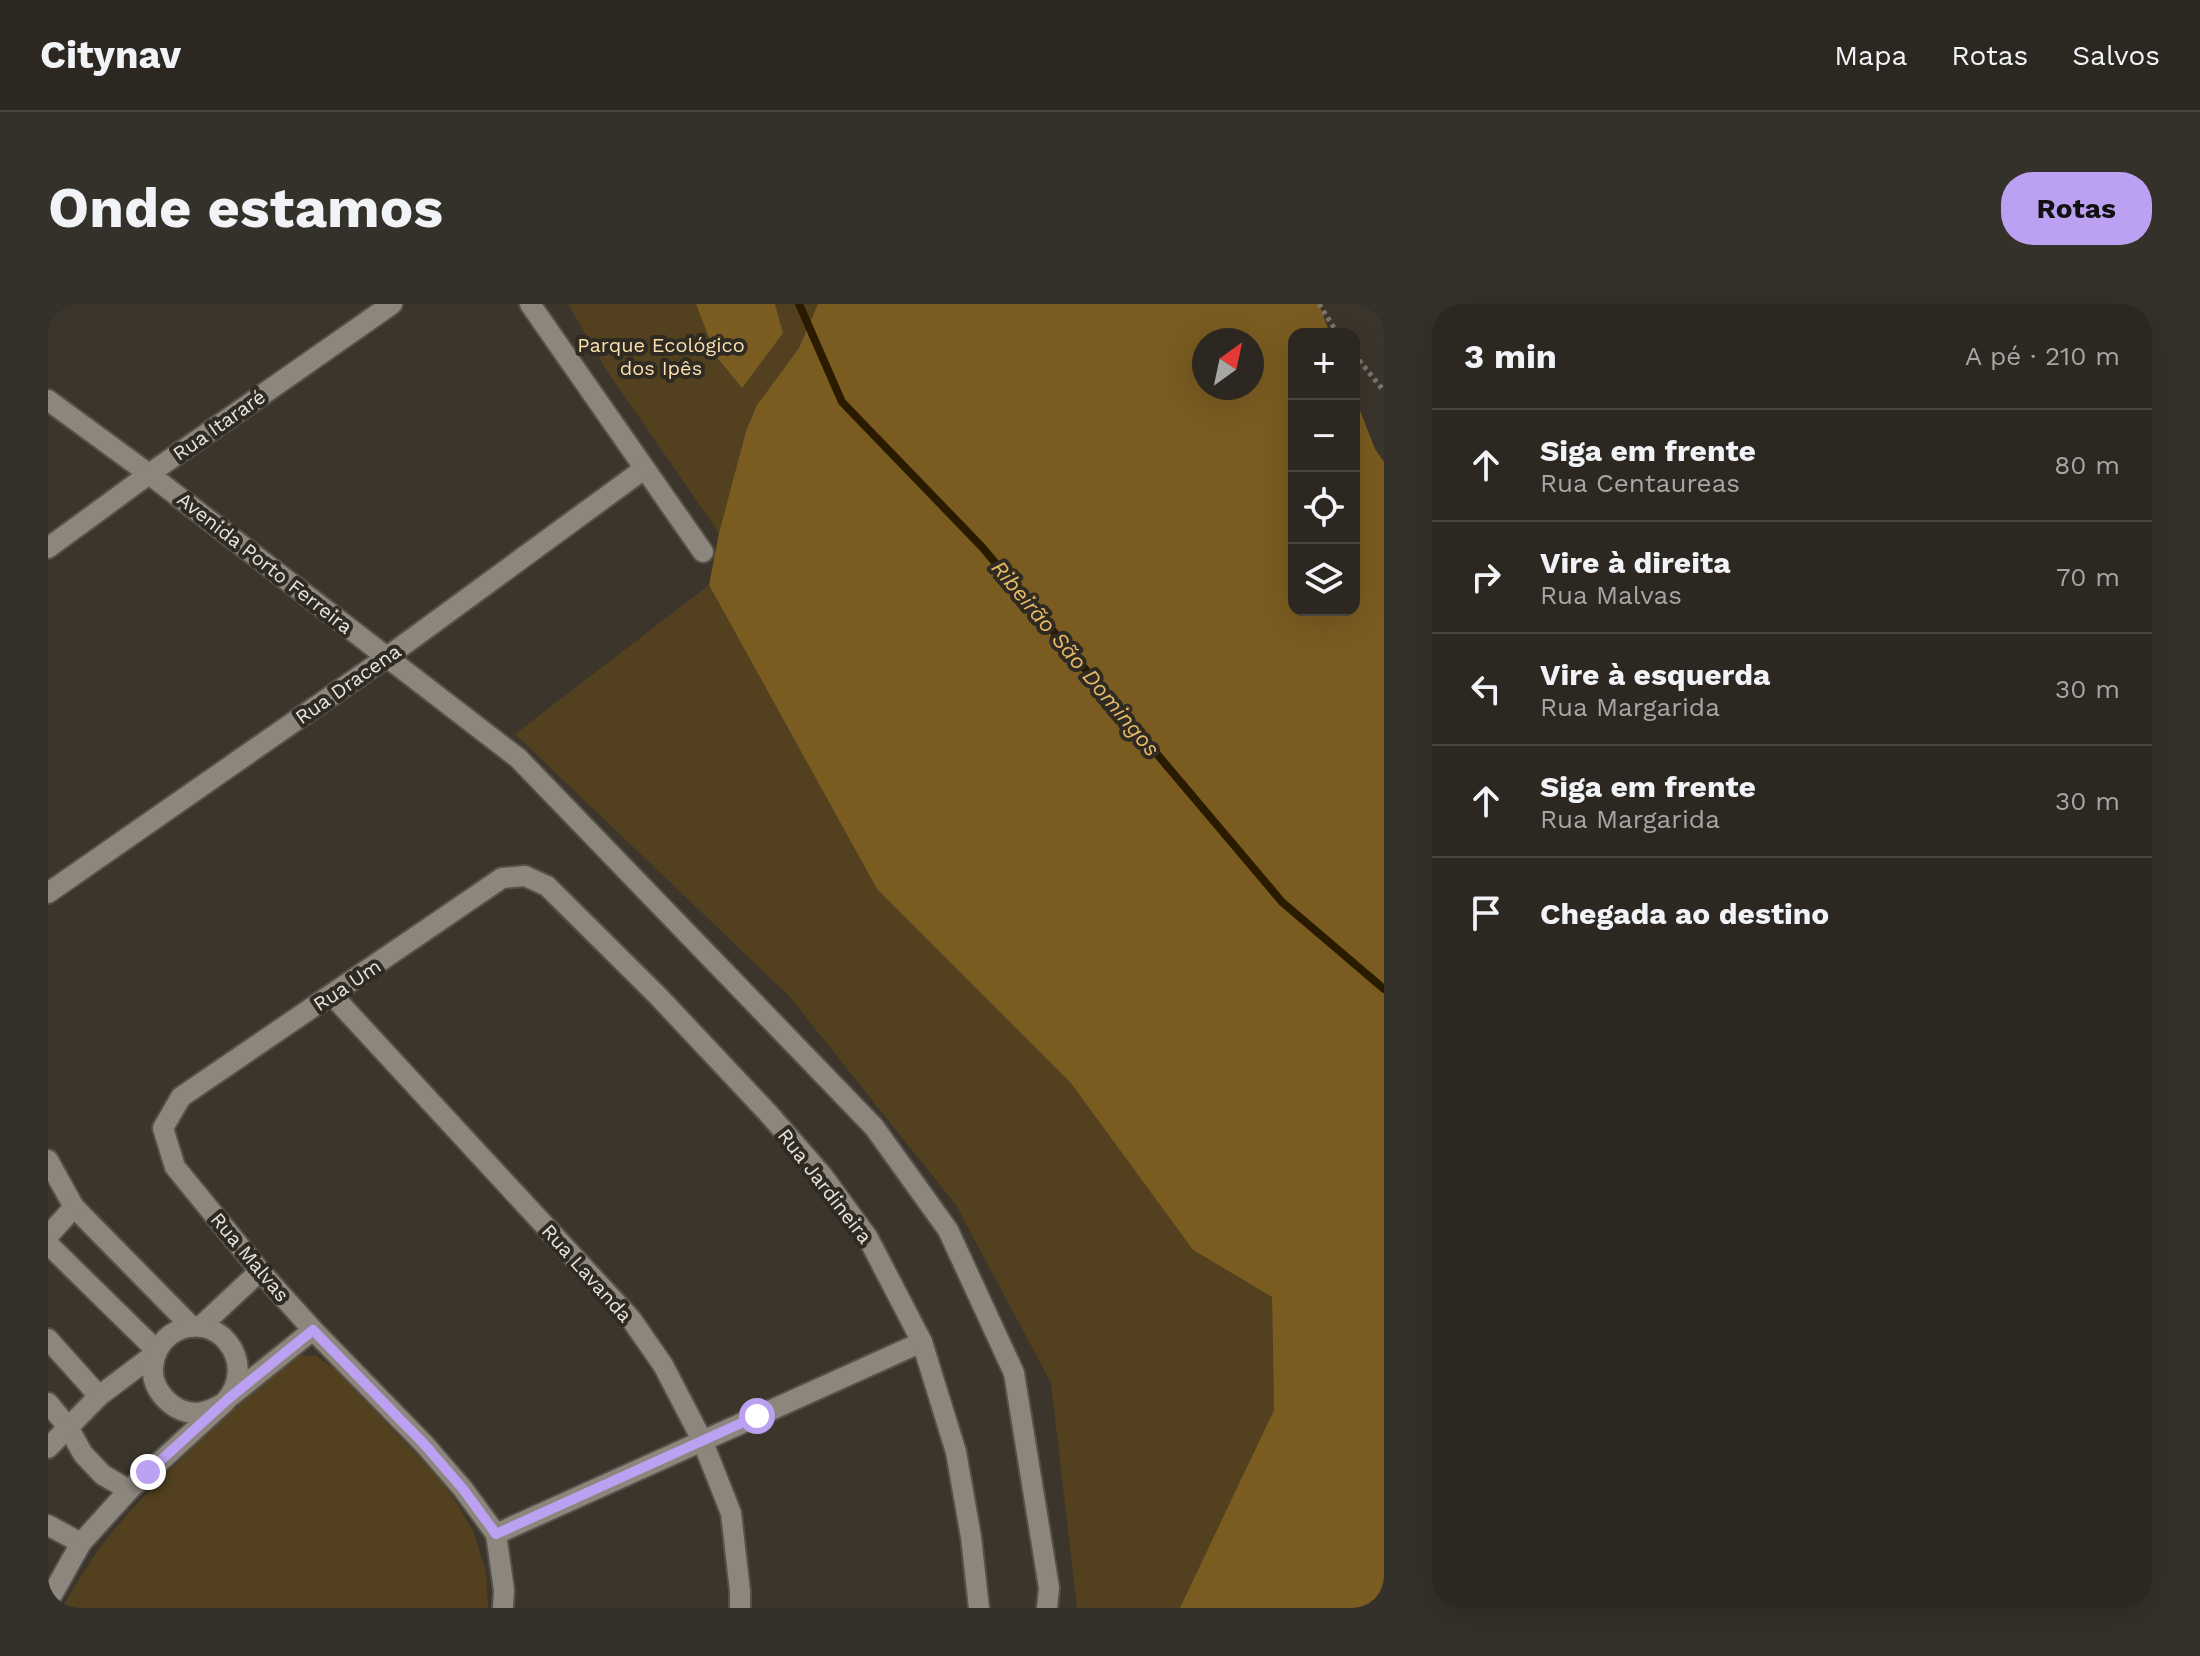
<!DOCTYPE html>
<html lang="pt">
<meta charset="utf-8">
<style>
:root{--surface:#2c2821;--page:#34302a;--text:#f1f3f6;--muted:#a6a6a5;--line:#48443f;--accent:#bca0f2}
body{margin:0;font-family:"Work Sans",sans-serif;background:var(--page);color:var(--text)}
.controls{position:absolute;right:24px;top:24px;display:grid;overflow:hidden;border-radius:16px;box-shadow:0 8px 32px #0002}
.controls button{width:72px;height:72px;display:grid;place-items:center;padding:0;border:0;border-bottom:2px solid var(--line);background:var(--surface);color:var(--text);font:40px sans-serif}
.compass{position:absolute;left:1144px;top:24px;width:72px;height:72px;border-radius:50%;background:var(--surface);box-shadow:0 8px 32px #0002;rotate:33deg}
.stop{position:absolute;width:24px;height:24px;margin:-18px;border:6px solid #bca0f2;border-radius:50%;background:#fff}
.stop.end{background:#bca0f2;border-color:#fff;box-shadow:0 2px 8px #0008}
.list{margin:0;padding:0;list-style:none}
h2{display:flex;justify-content:space-between;align-items:center;height:104px;margin:0;padding:0 32px;font-size:34px}
h2 small{font-size:26px;font-weight:400;color:var(--muted)}
.list li{display:grid;grid-template-columns:52px 1fr auto;gap:24px;align-items:center;box-sizing:border-box;height:112px;padding:0 32px;border-top:2px solid var(--line)}
.list b{display:block;font-size:30px;white-space:nowrap}
.list p{margin:0;font-size:26px;white-space:nowrap;color:var(--muted)}
.list em{font-size:26px;font-style:normal;color:var(--muted)}
.icon{flex:none;width:44px;height:44px;fill:none;stroke:currentColor;stroke-width:2;stroke-linecap:round;stroke-linejoin:round}
.map{position:relative;flex:none;width:1336px;height:1304px;overflow:hidden;border-radius:32px}
header{display:flex;align-items:center;gap:48px;box-sizing:border-box;height:112px;padding:0 40px;background:var(--surface);border-bottom:2px solid var(--line)}
header strong{font-size:38px}
nav{display:flex;gap:44px;margin-inline-start:auto;font-size:28px}
.intro{display:flex;align-items:center;justify-content:space-between;box-sizing:border-box;height:192px;padding:0 48px}
h1{margin:0;font-size:56px}
.button{padding:20px 36px;border-radius:32px;background:var(--accent);color:#111;font-size:28px;font-weight:700}
main{display:flex;gap:48px;padding:0 48px}
aside{flex:1;background:var(--surface);border-radius:32px;box-shadow:0 8px 32px #0002}
.map>svg:first-child{display:block}
</style>
<header>
<strong>Citynav</strong>
<nav><a>Mapa</a><a>Rotas</a><a>Salvos</a></nav>
</header>
<div class="intro"><h1>Onde estamos</h1><a class="button">Rotas</a></div>
<main>
<div class="map">
<svg width="1336" height="1304" viewBox="0 0 1336 1304">
<rect width="100%" height="100%" fill="#3b352c"/>
<g fill="#52401f">
<polygon points="520,0 648,0 668,51 735,30 727,0 770,0 751,44 709,101 698,127 671,229 557,64"/>
<polygon points="661,281 829,585 1022,778 1145,946 1224,993 1226,1106 1133,1304 1029,1304 1003,1079 908,901 741,692 467,430"/>
<path d="M 252,1051 L 268,1052 L 286,1064 L 393,1176 L 410,1201 L 425,1227 L 438,1268 L 440,1304 L 14,1304 C 30,1276 48,1247 69,1222 C 119,1164 178,1114 233,1061 Z"/>
</g>
<g fill="#7a5c21" fill-rule="evenodd">
<polygon points="648,0 727,0 735,29 694,84 668,52"/>
<path d="M 770,0 L 1271,0 L 1282,30 L 1246,30 L 1246,306 L 1306,306 L 1306,91 L 1327,145 L 1336,158 L 1336,1304 L 1132,1304 L 1226,1106 L 1224,993 L 1145,946 L 1022,778 L 829,585 L 661,281 L 671,229 L 698,127 L 709,101 L 751,44 ZM 1156,36 L 1204,36 L 1204,84 L 1156,84 Z"/>
</g>
<g fill="none" stroke-linecap="round" stroke-linejoin="round">
<polyline stroke="#2a1b00" stroke-width="8" points="751,0 794,98 934,243 1234,598 1336,685"/>
<defs>
<g id="minor">
<polyline points="482,0 655,248"/>
<polyline points="0,96 101,170 470,454 826,823 900,926 966,1069 1001,1284 999,1304"/>
<polyline points="0,244 101,170 344,0"/>
<polyline points="0,589 339,353 596,165"/>
<polyline points="284,691 583,1015 615,1061 654,1136 683,1209 692,1287 692,1304"/>
<polyline points="0,856 26,903 144,1023"/>
<polyline points="0,932 26,903"/>
<polyline points="0,940 109,1047"/>
<polyline points="152,1023 212,967"/>
<polyline points="0,1035 51,1092"/>
<polyline points="183,1092 265,1026"/>
<polyline points="0,1099 20,1123 35,1150 55,1171 81,1186"/>
<polyline points="0,1144 51,1092 108,1049"/>
<polyline points="0,1221 33,1239"/>
<polyline points="448,1230 874,1038"/>
<path d="M 0,1298 L 33,1239 L 81,1186 L 176,1099 C 214,1059 166,1000 122,1031 C 112,1039 106,1050 105,1063 C 103,1086 124,1108 147,1109 C 158,1109 167,1104 176,1099"/>
<polyline points="455,1304 456,1286 448,1230 415,1185 377,1141 265,1026 212,967 127,863 115,824 133,793 454,574 477,572 499,582 610,692 720,809 774,871 820,934 874,1038 908,1148 923,1233 931,1304"/>
</g>
</defs>
<use href="#minor" stroke="#555149" stroke-width="24"/>
<g stroke="#79746c" stroke-width="5" stroke-dasharray="4 4" stroke-linecap="butt">
<polyline points="1271,0 1290,30"/>
<polyline points="1306,50 1336,87"/>
</g>
<use href="#minor" stroke="#8c867c" stroke-width="20"/>
</g>
<g fill="none" stroke-linecap="round" stroke-linejoin="round">
<polyline stroke="#bca0f2" stroke-width="10" points="100,1168 180,1095 265,1026 377,1141 415,1185 448,1230 709,1112"/>
</g>
<g text-anchor="middle" stroke-width="8" stroke-linejoin="round" paint-order="stroke">
<g font-size="20" fill="#fadfaf" stroke="#302b22">
<text x="613" y="48">Parque Ecológico<tspan x="613" dy="23">dos Ipês</tspan></text>
</g>
<g font-size="20" fill="#e7e4de" stroke="#302b22">
<text transform="translate(171 121) rotate(-35)" y="7">Rua Itararé</text>
<text transform="translate(217 259) rotate(38)" y="7">Avenida Porto Ferreira</text>
<text transform="translate(300 380) rotate(-35)" y="7">Rua Dracena</text>
<text transform="translate(299 681) rotate(-34)" y="7">Rua Um</text>
<text transform="translate(777 882) rotate(52)" y="7">Rua Jardineira</text>
<text transform="translate(202 953) rotate(50)" y="7">Rua Malvas</text>
<text transform="translate(539 969) rotate(48)" y="7">Rua Lavanda</text>
</g>
<g font-size="22" font-style="italic" fill="#e7ba67" stroke="#302b22">
<text transform="translate(1028 354) rotate(50)" y="8">Ribeirão São Domingos</text>
</g>
</g>
</svg>
<div class="controls">
<button>+</button>
<button>−</button>
<button><svg class="icon" aria-label="locate" viewBox="0 0 24 24"><circle cx="12" cy="12" r="6"/><path d="M12 2v4M12 18v4M2 12h4M18 12h4"/></svg></button>
<button><svg class="icon" aria-label="layers" viewBox="0 0 24 24"><path d="M12 4l9 5-9 5-9-5zM3 14l9 5 9-5"/></svg></button>
</div>
<svg class="compass" viewBox="-18 -18 36 36"><path d="M0-13l5 13h-10z" fill="#e53935"/><path d="M0 13l5-13h-10z" fill="#a6a6a5"/></svg>
<div class="stop" style="left:709px;top:1112px"></div>
<div class="stop end" style="left:100px;top:1168px"></div>
</div>
<aside>
<h2>3 min<small>A pé · 210 m</small></h2>
<ul class="list">
<li><svg class="icon" aria-label="ahead" viewBox="0 0 24 24"><path d="M12 20V5M6 11l6-6 6 6"/></svg><div><b>Siga em frente</b><p>Rua Centaureas</p></div><em>80 m</em></li>
<li><svg class="icon" aria-label="right" viewBox="0 0 24 24"><path d="M7 20v-9h11M14 6l5 5-5 5"/></svg><div><b>Vire à direita</b><p>Rua Malvas</p></div><em>70 m</em></li>
<li><svg class="icon" aria-label="left" viewBox="0 0 24 24"><path d="M17 20v-9H6M10 6l-5 5 5 5"/></svg><div><b>Vire à esquerda</b><p>Rua Margarida</p></div><em>30 m</em></li>
<li><svg class="icon" aria-label="ahead" viewBox="0 0 24 24"><path d="M12 20V5M6 11l6-6 6 6"/></svg><div><b>Siga em frente</b><p>Rua Margarida</p></div><em>30 m</em></li>
<li><svg class="icon" aria-label="arrive" viewBox="0 0 24 24"><path d="M6 21V4h12l-3 4 3 4H6"/></svg><div><b>Chegada ao destino</b></div></li>
</ul>
</aside>
</main>
